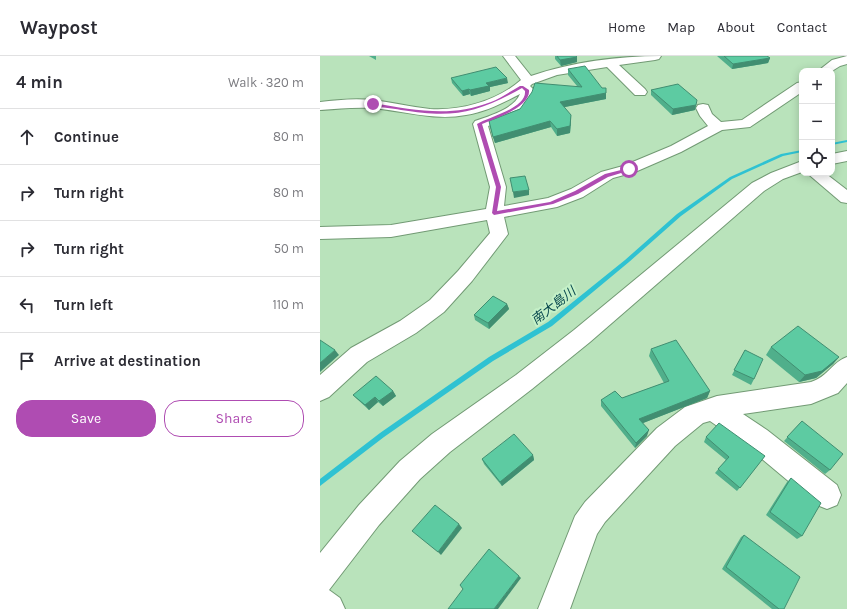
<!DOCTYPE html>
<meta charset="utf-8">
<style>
:root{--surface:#fff;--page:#f2f2f3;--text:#2b2b33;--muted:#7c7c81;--line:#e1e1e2;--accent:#af4cb2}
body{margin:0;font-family:Karla,"Noto Sans JP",sans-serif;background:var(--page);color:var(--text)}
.controls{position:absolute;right:12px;top:12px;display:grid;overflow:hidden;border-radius:8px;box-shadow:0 2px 10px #0003}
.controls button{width:36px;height:36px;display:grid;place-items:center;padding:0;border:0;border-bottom:1px solid var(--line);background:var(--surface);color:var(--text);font:20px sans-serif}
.stop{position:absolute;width:12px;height:12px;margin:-9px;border:3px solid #af4cb2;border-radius:50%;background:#fff}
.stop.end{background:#af4cb2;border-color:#fff;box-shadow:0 1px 4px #0008}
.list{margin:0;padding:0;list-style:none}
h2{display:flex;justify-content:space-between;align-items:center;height:52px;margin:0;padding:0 16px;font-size:17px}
h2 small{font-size:13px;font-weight:400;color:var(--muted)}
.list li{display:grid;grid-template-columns:26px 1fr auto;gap:12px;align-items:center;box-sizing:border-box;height:56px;padding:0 16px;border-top:1px solid var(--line)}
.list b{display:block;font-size:15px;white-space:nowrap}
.list em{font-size:13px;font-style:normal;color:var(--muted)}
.actions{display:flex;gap:8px;padding:12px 16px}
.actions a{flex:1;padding:9px 0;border:1px solid var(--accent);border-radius:16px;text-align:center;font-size:14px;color:var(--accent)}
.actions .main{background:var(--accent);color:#fff}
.icon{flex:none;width:22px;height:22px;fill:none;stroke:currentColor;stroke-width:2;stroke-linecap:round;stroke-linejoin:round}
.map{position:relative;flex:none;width:527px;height:553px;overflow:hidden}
header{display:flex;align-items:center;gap:24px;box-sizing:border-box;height:56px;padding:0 20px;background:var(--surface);border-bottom:1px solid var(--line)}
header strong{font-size:19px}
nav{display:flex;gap:22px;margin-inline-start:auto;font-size:14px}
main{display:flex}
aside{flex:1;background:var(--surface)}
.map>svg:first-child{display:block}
</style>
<header>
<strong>Waypost</strong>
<nav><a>Home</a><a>Map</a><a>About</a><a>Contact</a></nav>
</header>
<main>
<aside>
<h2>4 min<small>Walk · 320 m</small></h2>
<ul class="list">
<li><svg class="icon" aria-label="ahead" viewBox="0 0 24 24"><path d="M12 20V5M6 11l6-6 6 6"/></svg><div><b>Continue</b></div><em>80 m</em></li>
<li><svg class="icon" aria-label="right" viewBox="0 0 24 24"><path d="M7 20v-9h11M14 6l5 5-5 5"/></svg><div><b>Turn right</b></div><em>80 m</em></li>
<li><svg class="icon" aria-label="right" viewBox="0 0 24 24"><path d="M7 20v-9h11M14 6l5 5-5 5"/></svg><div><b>Turn right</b></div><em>50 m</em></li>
<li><svg class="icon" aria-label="left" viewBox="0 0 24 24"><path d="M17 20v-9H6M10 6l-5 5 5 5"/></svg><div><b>Turn left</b></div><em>110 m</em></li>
<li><svg class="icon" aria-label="arrive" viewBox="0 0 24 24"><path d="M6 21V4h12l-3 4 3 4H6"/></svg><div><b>Arrive at destination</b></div></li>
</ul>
<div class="actions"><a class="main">Save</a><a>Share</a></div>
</aside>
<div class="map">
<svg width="527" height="553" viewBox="0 0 527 553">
<rect width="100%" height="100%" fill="#b9e3bb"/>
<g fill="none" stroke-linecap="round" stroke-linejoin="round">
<g fill="#2fc2d2" fill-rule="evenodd">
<polygon points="527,84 527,86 512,89 512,87"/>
<polygon points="482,94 482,96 463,100 412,123 361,160 309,206 232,270 173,305 64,381 0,430 0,423 60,377 169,301 228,266 305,204 357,158 410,121 461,98"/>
</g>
<defs>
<g id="minor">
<path d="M 183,0 L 195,0 L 211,20 C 252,6 298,0 341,0 L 339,3 L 335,4 L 299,9 L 325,33 L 327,36 L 325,39 L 315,39 L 287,11 L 237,19 L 212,28 L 210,30 L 214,34 C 210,55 186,64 168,70 L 186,131 L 184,150 L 228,142 L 251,133 L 281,116 L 303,110 L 351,90 L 388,70 L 380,60 L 376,52 L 378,49 L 383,48 L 388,49 L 392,58 L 401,66 L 422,64 L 477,27 L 482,26 L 482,36 L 430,71 L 402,74 L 361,96 L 315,116 L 293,122 L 263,141 L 237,151 L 184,161 L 188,178 L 185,182 L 152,225 L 124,256 L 96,277 L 47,306 L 9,341 L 0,345 L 0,319 L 31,292 L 80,265 L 110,244 L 138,215 L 170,177 L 167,164 L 71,181 L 0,183 L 0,171 L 71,169 L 166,153 L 170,131 L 153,68 L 155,65 C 169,60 194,53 200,38 C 183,47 165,56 146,59 C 114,65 84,55 52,52 C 34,51 17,53 0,54 L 0,46 C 17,44 34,42 52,44 C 71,46 90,51 110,53 C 141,55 177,45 201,24 Z"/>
<polygon points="527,0 527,8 520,10 512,15 498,15 512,4"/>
<polygon points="527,95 527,105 512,108 512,98"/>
<polygon points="482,105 482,116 463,123 444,135 270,286 212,333 130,396 100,423 59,469 9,534 20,542 25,553 0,553 0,497 39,449 80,405 112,378 196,319 254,274 432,127 451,117"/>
<polygon points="487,117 505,117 527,134 527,147 521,146"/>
<path d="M 527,301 L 527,327 L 518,337 L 491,348 L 423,358 L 447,374 L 517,429 L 521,439 L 517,449 L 507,453 L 497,449 L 429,392 L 390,365 L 383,367 L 355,390 L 285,466 L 277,478 L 250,553 L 218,553 L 255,460 L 265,446 L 337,372 L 365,351 L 397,340 L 491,326 C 509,320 511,307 527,301 Z"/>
</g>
</defs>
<use href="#minor" stroke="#729a74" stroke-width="2"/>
<use href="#minor" fill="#fff" fill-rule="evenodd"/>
</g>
<g fill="#50af8b">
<polygon points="49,0 56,0 56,4"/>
<polygon points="235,0 256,0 257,6 241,10 235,3"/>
<polygon points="397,0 447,0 450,2 448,7 412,13"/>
<polygon points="248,13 286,37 286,43 244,51 251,65 250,77 237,80 231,71 175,87 170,71 169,65 257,30 248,19"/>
<polygon points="131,22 188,27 170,31 170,35 151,40 150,38 143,40 132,27"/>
<polygon points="331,34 376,49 375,54 352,59 331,39"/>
<polygon points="187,248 189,253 169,273 155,264 154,259"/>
<polygon points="451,291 519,301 513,308 496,322 479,326 446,299"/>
<polygon points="331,293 390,335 387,342 323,367 327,380 315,392 281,350 281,344 302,342 344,327 329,300"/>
<polygon points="425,294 434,323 431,329 412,319"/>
<polygon points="73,335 76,340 63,350 58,346 49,354 37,343 33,339"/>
<polygon points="482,365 510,414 505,418 464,385"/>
<polygon points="386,381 445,400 417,435 395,417 406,404 384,386"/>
<polygon points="213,399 214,404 182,430 164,408 162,403"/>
<polygon points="471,422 482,480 477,483 446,459 467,426"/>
<polygon points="424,479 464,553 452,553 402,513 421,481"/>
</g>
<g fill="#418e71">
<polygon points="257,1 257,6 241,10 240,4"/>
<polygon points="450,2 448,7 412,13 413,8"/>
<polygon points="187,22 188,27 170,31 170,35 151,40 150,34 166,27"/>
<polygon points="149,33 150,38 143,40 142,35"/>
<polygon points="286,37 286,43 240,52 240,46"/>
<polygon points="376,49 375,54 352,59 353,53"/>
<polygon points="251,59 251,65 250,77 237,80 237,73"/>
<polygon points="230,65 231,71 175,87 173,81"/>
<polygon points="209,134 209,139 194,142 193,136"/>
<polygon points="187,248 189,253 169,273 168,267"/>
<polygon points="15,294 19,299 0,316 0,307"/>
<polygon points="519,301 513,308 496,322 479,326 485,319"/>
<polygon points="73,335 76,340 63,350 59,345"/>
<polygon points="390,335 387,342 318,369 319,363"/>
<polygon points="55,341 58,346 49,354 45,349"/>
<polygon points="329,374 327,380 315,392 316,387"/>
<polygon points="213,399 214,404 182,430 180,426"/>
<polygon points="139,468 142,472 121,499 118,496"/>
<polygon points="199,520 201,522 178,553 174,553"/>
</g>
<g fill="#5dcba2" stroke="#418e71">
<polygon points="237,0 256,0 257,1 240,4"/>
<polygon points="404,0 447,0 450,2 413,8"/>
<polygon points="265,10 282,32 286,32 286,37 240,46 251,59 250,70 237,73 230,65 173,81 169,65 200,53 212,36 215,27 262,31 248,13"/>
<polygon points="176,11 187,22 166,27 169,30 150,34 149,33 142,35 131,22"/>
<polygon points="358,28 377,44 376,49 353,53 331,34"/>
<polygon points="205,120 209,134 193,136 190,122"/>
<polygon points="173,240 187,248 168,267 154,259"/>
<polygon points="478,270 519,301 502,315 485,319 451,291"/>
<polygon points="0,284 15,294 0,307"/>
<polygon points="356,284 390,335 319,363 329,374 316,387 281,344 295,335 302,342 349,325 331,293"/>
<polygon points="425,294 443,303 434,323 414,314"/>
<polygon points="56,320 73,335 59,345 55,341 45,349 33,339"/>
<polygon points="482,365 523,398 510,414 467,381"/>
<polygon points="399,367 445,400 420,432 398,413 409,401 386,381"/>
<polygon points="194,378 213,399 180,426 162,403"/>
<polygon points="471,422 501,447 482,480 450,456"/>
<polygon points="115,449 139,468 118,496 92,475"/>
<polygon points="424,479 480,521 464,553 459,553 406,511"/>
<polygon points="169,493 199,520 174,553 128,553 143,533 140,529"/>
</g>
<path fill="#af4cb2" d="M 200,30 L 203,30 L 209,34 C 211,51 175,63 162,68 L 181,131 L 177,155 L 230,146 L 255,135 L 285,118 L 309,112 L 311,114 L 288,121 L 258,138 L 233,148 L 174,159 L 172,157 L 176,131 L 157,68 C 169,61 207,52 205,35 L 202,32 C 155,58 133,62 81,54 C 72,52 59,52 51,48 L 53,47 C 95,54 130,62 171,46 C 181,42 191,35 200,30 Z"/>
<g text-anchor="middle" stroke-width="4" stroke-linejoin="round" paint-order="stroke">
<g font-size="13" font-style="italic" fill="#07474d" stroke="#c5f1c8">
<text transform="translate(233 249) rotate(-38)" y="5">南大島川</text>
</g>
</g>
</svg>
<div class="controls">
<button>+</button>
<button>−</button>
<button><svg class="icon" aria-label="locate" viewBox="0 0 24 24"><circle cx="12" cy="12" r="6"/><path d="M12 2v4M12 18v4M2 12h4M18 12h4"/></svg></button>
</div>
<div class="stop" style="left:309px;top:113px"></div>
<div class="stop end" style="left:53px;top:48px"></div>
</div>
</main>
